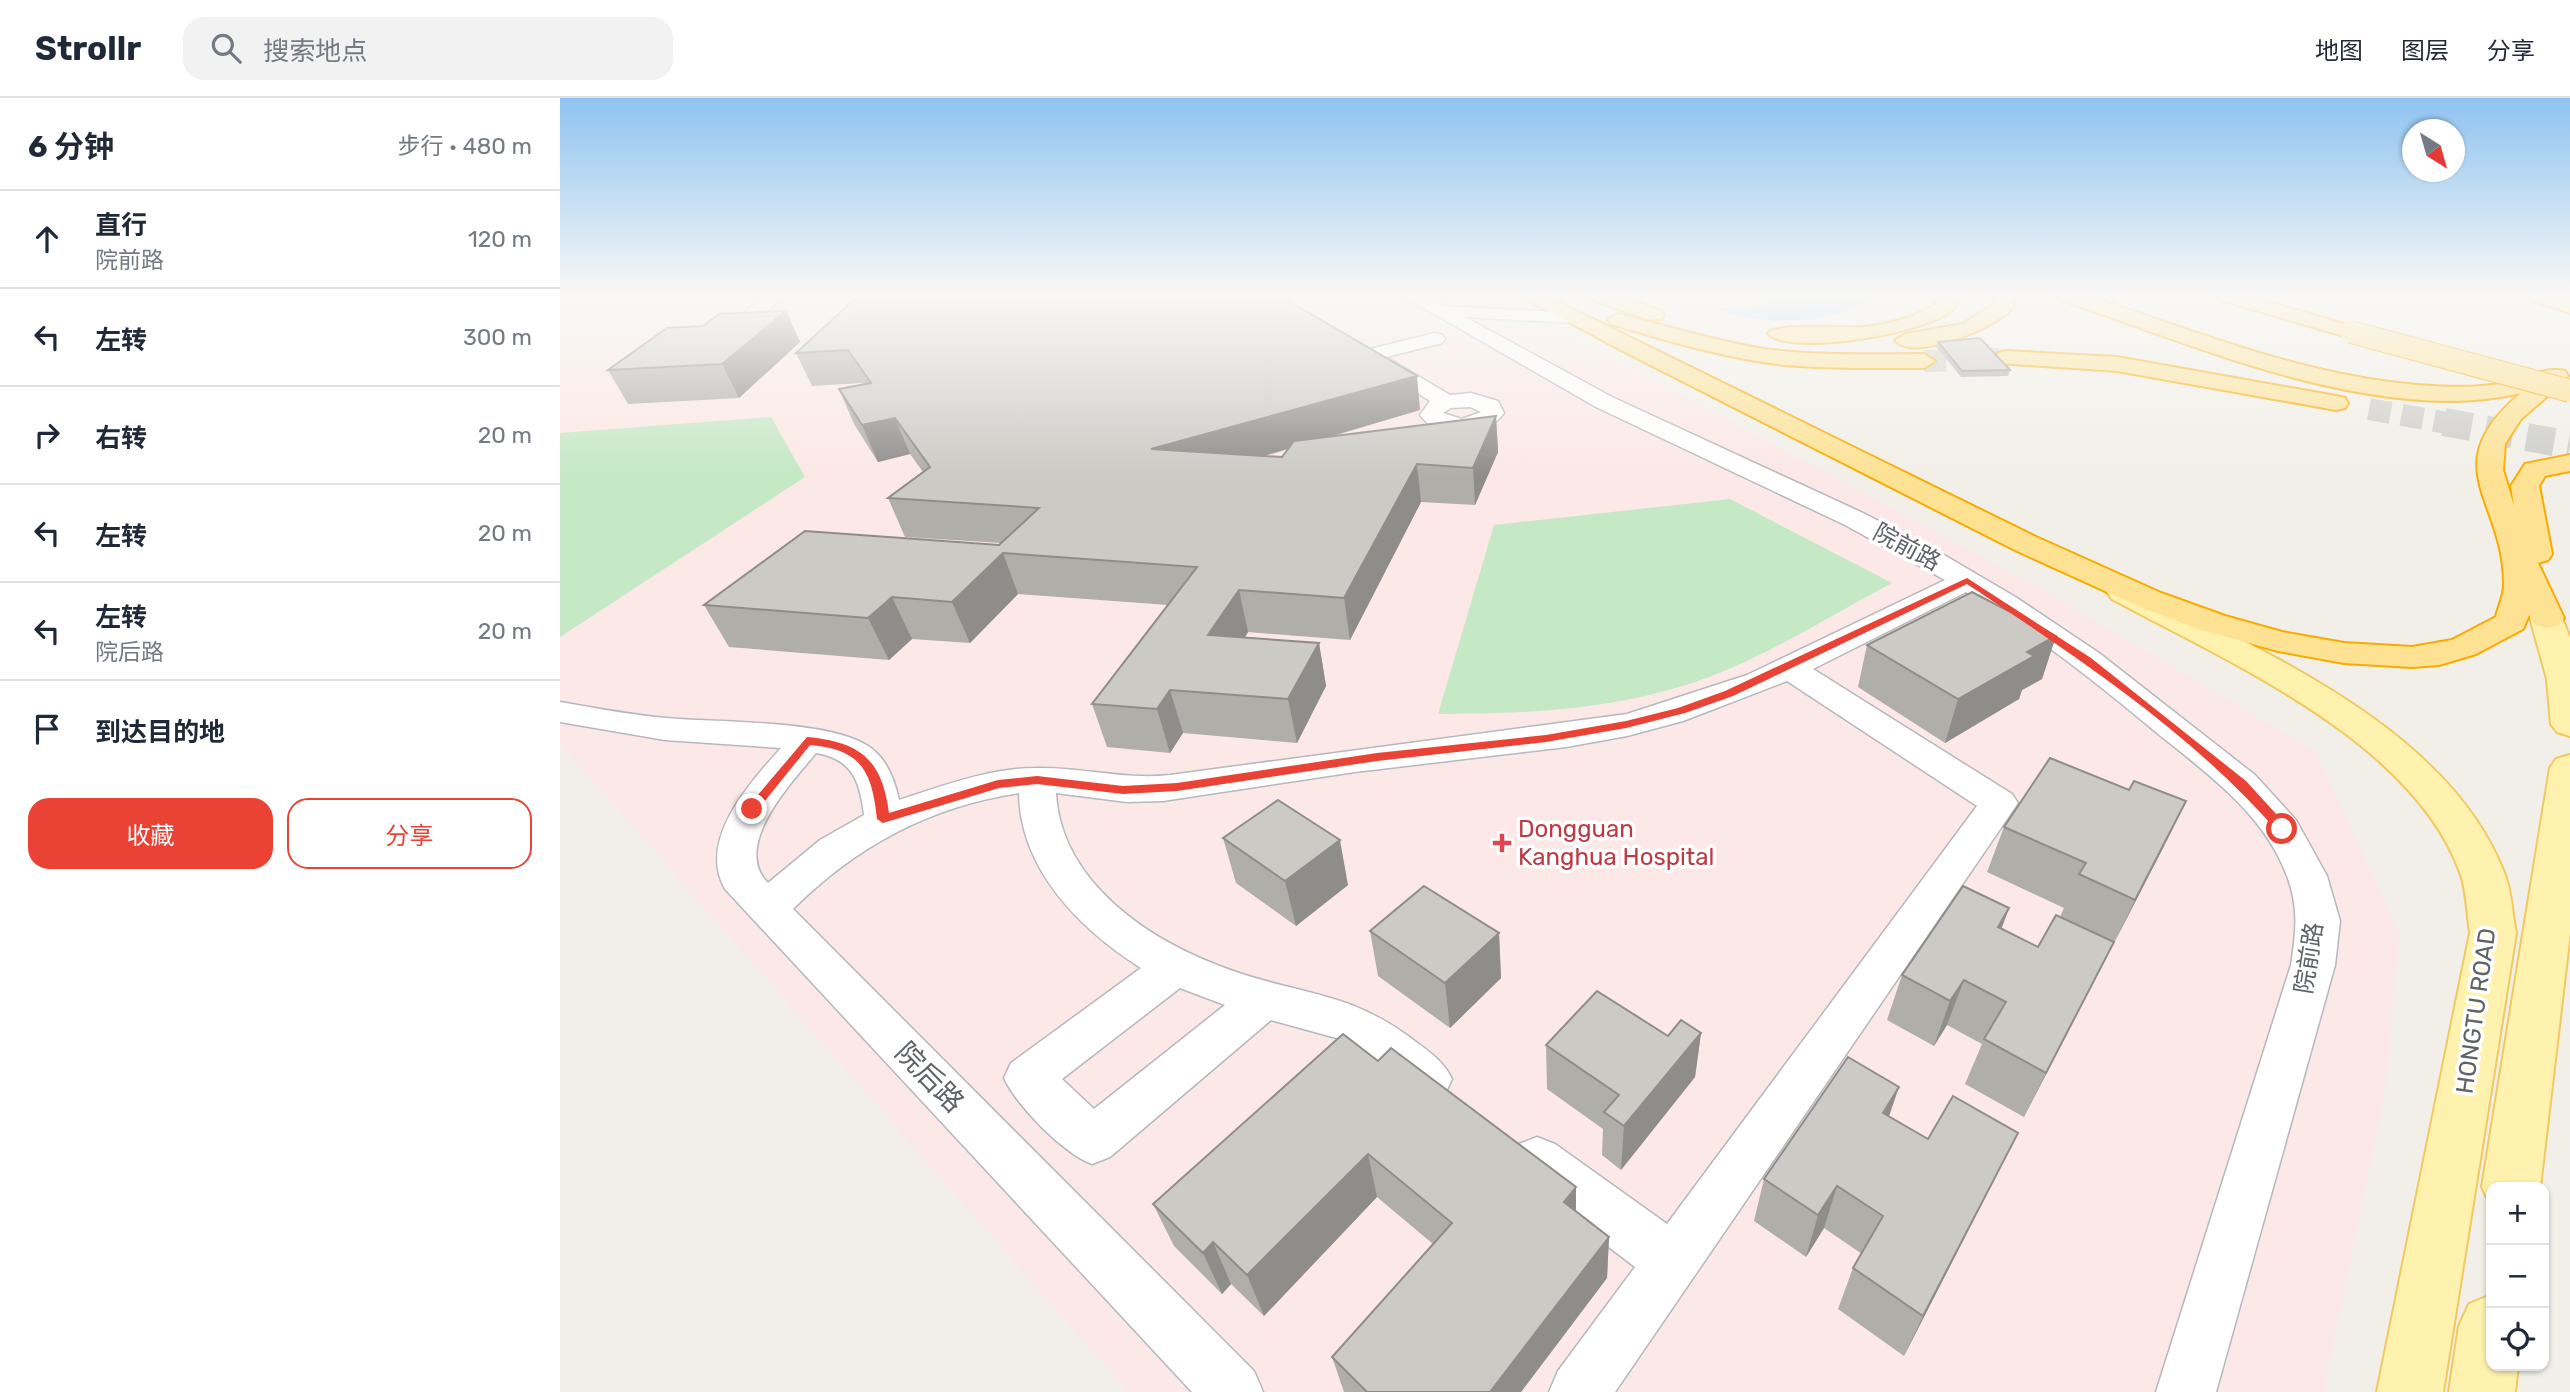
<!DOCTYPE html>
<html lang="zh">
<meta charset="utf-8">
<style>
:root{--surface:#fff;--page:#f2f2f3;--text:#1f2937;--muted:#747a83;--line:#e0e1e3;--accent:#ea4335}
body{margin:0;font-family:Rubik,"Noto Sans SC",sans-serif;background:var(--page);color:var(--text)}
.controls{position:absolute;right:21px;bottom:21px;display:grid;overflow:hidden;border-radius:14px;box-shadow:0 2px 5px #0004}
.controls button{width:63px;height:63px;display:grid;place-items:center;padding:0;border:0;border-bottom:2px solid var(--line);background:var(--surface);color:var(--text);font:35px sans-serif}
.compass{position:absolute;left:1842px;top:21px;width:63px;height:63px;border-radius:50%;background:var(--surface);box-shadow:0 2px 5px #0004;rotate:143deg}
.stop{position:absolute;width:21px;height:21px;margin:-16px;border:5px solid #ea4335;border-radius:50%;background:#fff}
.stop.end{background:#ea4335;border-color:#fff;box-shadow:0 2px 7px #0008}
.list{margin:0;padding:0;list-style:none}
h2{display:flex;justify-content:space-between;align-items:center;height:91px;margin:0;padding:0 28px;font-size:30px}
h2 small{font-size:23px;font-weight:400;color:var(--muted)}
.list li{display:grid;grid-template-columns:46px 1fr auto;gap:21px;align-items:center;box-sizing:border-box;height:98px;padding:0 28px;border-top:2px solid var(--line)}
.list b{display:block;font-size:26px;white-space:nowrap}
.list p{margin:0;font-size:23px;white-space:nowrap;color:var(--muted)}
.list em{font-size:23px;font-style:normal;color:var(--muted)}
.actions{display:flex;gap:14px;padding:21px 28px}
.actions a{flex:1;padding:16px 0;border:2px solid var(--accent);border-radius:21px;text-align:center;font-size:24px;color:var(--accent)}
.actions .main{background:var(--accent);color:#fff}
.icon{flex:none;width:38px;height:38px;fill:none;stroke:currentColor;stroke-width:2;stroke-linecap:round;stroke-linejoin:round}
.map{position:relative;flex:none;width:2010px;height:1294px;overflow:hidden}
header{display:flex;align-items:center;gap:42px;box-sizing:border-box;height:98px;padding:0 35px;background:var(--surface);border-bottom:2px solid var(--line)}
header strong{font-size:33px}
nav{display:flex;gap:38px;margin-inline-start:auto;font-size:24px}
.search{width:490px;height:63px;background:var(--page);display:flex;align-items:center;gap:18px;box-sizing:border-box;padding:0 24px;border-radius:21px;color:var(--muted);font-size:26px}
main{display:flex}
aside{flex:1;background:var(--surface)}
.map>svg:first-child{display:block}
</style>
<header>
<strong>Strollr</strong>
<div class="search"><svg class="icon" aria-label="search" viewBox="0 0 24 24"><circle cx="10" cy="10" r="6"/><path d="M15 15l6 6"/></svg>搜索地点</div>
<nav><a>地图</a><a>图层</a><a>分享</a></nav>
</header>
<main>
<aside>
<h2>6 分钟<small>步行 · 480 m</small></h2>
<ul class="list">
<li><svg class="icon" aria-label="ahead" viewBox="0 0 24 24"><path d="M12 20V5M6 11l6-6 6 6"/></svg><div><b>直行</b><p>院前路</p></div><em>120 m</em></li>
<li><svg class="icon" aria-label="left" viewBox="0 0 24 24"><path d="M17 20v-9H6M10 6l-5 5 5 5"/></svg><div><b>左转</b></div><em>300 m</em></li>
<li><svg class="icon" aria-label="right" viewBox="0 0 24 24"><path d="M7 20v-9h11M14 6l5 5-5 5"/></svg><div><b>右转</b></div><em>20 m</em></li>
<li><svg class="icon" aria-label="left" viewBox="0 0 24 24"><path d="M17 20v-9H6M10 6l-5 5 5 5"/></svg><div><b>左转</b></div><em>20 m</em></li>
<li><svg class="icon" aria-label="left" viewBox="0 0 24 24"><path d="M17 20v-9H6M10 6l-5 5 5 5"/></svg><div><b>左转</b><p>院后路</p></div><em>20 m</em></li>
<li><svg class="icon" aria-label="arrive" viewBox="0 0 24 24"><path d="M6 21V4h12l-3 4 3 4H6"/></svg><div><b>到达目的地</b></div></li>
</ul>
<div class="actions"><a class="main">收藏</a><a>分享</a></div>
</aside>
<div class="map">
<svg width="2010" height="1294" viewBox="0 0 2010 1294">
<rect width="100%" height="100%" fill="#f1efe8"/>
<polygon fill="#fce8e6" points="0,198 927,198 1107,289 1486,494 1756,654 1839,835 1825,993 1763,1294 568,1294 0,645"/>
<g fill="#c5e8c5">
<polygon points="211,319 245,379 0,539 0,335"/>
<path d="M 1170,401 L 1332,485 C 1266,520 1198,564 1126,587 C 1045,612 963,616 878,616 L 934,427 Z"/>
</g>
<path fill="#aadaff" d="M 1207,198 L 1309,198 L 1312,202 C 1271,224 1201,231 1158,210 L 1189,209 L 1210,204 Z"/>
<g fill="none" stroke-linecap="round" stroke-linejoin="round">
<g stroke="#ccccc8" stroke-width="22" stroke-dasharray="22 11" stroke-linecap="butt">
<polyline points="1364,263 1439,261"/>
<polyline points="1809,311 1893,326"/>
</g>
<polyline stroke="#ccccc8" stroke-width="28" stroke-dasharray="28 14" stroke-linecap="butt" points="1884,324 2010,347"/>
<defs>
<g id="minor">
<polygon points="206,198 226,198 174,241 160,241 157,237 160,233"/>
<path d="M 843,198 L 865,198 L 884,208 L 1019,215 L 1021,219 L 1012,225 L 905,219 L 1052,299 L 1303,415 L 1379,454 L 1457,500 L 1539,555 L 1695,677 L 1736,722 L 1767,778 L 1780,823 L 1775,867 L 1656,1294 L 1596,1294 L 1731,867 C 1736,834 1739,810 1727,778 C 1703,713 1642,672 1591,630 C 1532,581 1472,534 1406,494 L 1253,571 L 1452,696 L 1458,705 L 1055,1294 L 989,1294 L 998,1273 L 1075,1169 L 959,1080 L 952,1063 L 959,1046 L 977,1039 L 995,1046 L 1107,1126 L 1417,708 L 1227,583 L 1123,623 L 1067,638 L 1006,649 L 795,674 L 603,703 L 567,704 L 496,695 C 498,733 516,767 542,794 C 579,833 629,858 679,875 C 749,898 793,895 856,944 C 871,955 884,964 892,981 L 885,996 L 868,1002 L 851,996 L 780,941 L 711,922 L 550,1059 L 532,1066 C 503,1055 457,1008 444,980 L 451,965 L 581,870 C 521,832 460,772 459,695 C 371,708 296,748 233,811 L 694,1273 L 703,1294 L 632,1294 L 165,791 C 137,742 190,685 221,650 L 105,642 L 0,624 L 0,604 C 35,610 71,617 106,620 C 158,625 265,621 308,648 C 326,659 335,683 339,702 C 382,688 430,670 476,670 C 521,669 564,682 610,677 L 1067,616 L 1187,577 L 1385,482 L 1285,427 L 1036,309 ZM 256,655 C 292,661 300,683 304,717 L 260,742 L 208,785 C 171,748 232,684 256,655 ZM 620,890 L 665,907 L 534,1011 L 502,981 Z"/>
<path d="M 875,235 L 882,237 L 885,241 L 882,245 L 826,259 L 890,297 L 911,295 L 938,303 L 944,315 C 927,340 878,343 860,317 L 870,303 L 799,257 L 802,253 ZM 910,309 L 921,314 L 902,321 L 883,315 L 891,310 Z"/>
</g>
<g id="major">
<path d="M 1563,484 L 1574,487 C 1704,555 1889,630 1945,777 C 1952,796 1952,816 1956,835 L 1883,1294 L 1817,1294 L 1910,835 C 1907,816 1907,795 1901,777 C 1854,643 1668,564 1552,501 L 1547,494 L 1552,487 Z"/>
<polygon points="1987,510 1999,513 2010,540 2010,638 1997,634 1991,626 1987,581 1970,520 1975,513"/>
<polygon points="2010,657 2010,835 1980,1089 1931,1089 1931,1108 1922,1089 1990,670 1996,661"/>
<polygon points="1931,1197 1931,1268 1958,1268 1955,1294 1889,1294 1899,1228 1909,1206"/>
</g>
<g id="highway">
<path d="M 961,198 L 986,198 L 1476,439 L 1601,495 L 1665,518 L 1722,534 L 1784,545 L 1852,549 L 1892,542 L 1936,519 C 1938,509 1944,498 1944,487 C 1945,402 1873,369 1961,295 C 1819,329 1635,247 1501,202 L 1498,198 L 1528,198 C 1635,233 1744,278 1858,287 C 1882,289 1908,290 1932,287 C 1954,284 1984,268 2005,273 L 2008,278 L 2005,283 L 1961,321 L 1945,346 L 1943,372 L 1954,408 L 1951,388 L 1965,366 L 2010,357 L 2010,373 L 1985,378 L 1979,388 L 1992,456 L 1988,462 L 1978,465 L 2004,520 L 1999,527 L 1987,530 L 1975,527 L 1969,517 L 1963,531 L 1916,556 L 1879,567 L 1852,569 L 1784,565 L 1718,553 L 1641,532 L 1578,508 L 1455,452 L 1057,250 Z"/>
<polygon points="1029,198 1058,198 1101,213 1104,217 1101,221 1087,221 1032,202"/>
<path d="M 1376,198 L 1396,198 L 1396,208 C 1375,236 1225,259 1208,235 C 1215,225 1287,230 1304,229 C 1330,226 1354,220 1376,206 Z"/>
<path d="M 1434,198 L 1454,198 L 1453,209 C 1439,229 1352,265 1335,242 L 1346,236 L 1403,226 L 1433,207 Z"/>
<polygon points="1657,198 1688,198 1798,230 1802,234 1798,238 1784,238 1660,202"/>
<polygon points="1968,198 1997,198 2010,202 2010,215 1971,202"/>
<path d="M 1058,216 C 1107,228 1154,243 1204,251 C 1257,258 1311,256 1364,256 L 1375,263 L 1364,270 C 1317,270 1270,271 1224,267 C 1165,260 1107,243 1051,226 L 1048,222 Z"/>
<polygon points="1446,253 1557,259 1776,298 1785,300 1788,305 1785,310 1776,312 1557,273 1438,265 1435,260 1438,255"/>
</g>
</defs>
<use href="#minor" stroke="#b5b8bc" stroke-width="3"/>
<use href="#major" stroke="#f2c960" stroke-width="4"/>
<use href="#highway" stroke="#f9ab00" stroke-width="4"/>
<use href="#minor" fill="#fff" fill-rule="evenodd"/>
<use href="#major" fill="#fff2af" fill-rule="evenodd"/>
<use href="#highway" fill="#fde293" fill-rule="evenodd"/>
<defs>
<polyline id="highway-bridge" points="1791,234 2010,293"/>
</defs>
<use href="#highway-bridge" stroke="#f9ab00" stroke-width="24" stroke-linecap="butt"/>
<use href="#highway-bridge" stroke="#fde293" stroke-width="22"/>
</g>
<g fill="#afaea9" fill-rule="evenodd">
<path d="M 298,198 L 860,312 L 770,339 L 936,318 L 938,354 L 915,407 L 861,404 L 790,542 L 688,534 L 685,540 L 759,545 L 766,588 L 737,645 L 623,635 L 610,655 L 547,649 L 532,606 L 608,507 L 458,496 L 410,545 L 352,541 L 329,562 L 169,549 L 144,507 L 439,447 L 441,445 L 345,439 L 328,400 L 363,374 L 350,356 L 318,364 L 294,326 L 279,291 L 303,286 L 302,285 L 252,288 L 236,255 ZM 728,351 L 722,359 L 703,358 L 716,355 Z"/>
<polygon points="226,213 240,244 179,300 68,306 48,272"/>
<polygon points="1378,244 1450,272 1448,278 1401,279 1377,250"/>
<polygon points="1496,538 1482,581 1462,592 1459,601 1385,645 1298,589 1307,547"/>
<polygon points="1444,729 1604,748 1464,1019 1405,986 1422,946 1387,927 1374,948 1327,922 1342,877 1449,810 1441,831 1478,849 1500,819 1504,810 1427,774"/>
<polygon points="663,740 788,787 736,828 676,785"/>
<polygon points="810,833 939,835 941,880 890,930 818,878"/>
<polygon points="1141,935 1135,979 1061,1072 1042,1057 1043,1031 987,991 986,947"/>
<polygon points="818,963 1016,1089 1016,1114 1049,1139 1047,1180 961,1294 784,1294 772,1259 873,1146 817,1099 704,1218 671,1186 662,1196 614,1148 593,1106"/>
<polygon points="1329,1018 1368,1041 1436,1078 1344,1258 1278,1211 1293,1170 1302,1156 1264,1130 1246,1159 1194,1123 1204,1081"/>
</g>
<g fill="#8f8d8a">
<polygon points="226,213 240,244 179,300 162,266"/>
<polygon points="857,278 860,312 600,388 591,351"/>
<polygon points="936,318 938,354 915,407 913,370"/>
<polygon points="335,320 350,356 318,364 302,327"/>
<polygon points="857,366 861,404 790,542 784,500"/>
<polygon points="443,455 458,496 410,545 392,504"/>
<polygon points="679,492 688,534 659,579 648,537"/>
<polygon points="332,499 352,541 329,562 308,520"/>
<polygon points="1496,538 1482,581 1462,592 1459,601 1385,645 1398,601 1467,554"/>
<polygon points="759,545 766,588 737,645 728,601"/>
<polygon points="610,592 623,635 610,655 597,611"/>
<polygon points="1626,703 1604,748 1553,847 1575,802"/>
<polygon points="780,742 788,787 736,828 725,783"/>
<polygon points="1449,810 1432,856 1438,829"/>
<polygon points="939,835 941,880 890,930 885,885"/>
<polygon points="1554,844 1531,889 1464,1019 1486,975"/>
<polygon points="1404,882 1387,927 1374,948 1390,903"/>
<polygon points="1141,935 1135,979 1061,1072 1064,1028"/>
<polygon points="1339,989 1324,1033 1323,1015"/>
<polygon points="1458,1035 1436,1078 1344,1258 1363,1218"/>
<polygon points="808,1056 817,1099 704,1218 687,1177"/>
<polygon points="1277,1088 1264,1130 1246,1159 1258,1117"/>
<polygon points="1016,1089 1016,1132 1004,1104"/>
<polygon points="1049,1139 1047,1180 961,1294 930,1294"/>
<polygon points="653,1144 671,1186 662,1196 643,1155"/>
</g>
<g fill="#cccac5" stroke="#8f8d8a" stroke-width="2">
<polygon points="298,198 720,198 857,278 591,351 722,359 734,343 936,318 913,370 857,366 784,500 679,492 648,537 759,545 728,601 610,592 597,611 532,606 637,469 443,455 392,504 332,499 308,520 144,507 245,433 439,447 479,410 328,400 370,369 335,320 302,327 279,291 311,285 288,252 236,255"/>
<polygon points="226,213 162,266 48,272 107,230 143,228 159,216"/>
<polygon points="1420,240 1450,272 1402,273 1378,244"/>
<polygon points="1412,494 1496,538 1467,554 1474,558 1398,601 1307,547"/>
<polygon points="1490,660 1569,692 1574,683 1626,703 1575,802 1519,776 1526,765 1444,729"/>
<polygon points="718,702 780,742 725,783 663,740"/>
<polygon points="864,788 939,835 885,885 810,833"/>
<polygon points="1403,788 1449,810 1438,829 1478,849 1496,817 1554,844 1486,975 1424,941 1446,904 1404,882 1390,903 1342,877"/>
<polygon points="1037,893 1108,938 1121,922 1141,935 1064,1028 1044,1014 1059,997 986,947"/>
<polygon points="783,936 818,963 831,950 1016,1089 1004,1104 1049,1139 930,1294 807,1294 772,1259 892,1125 808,1056 687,1177 653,1144 643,1155 593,1106"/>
<polygon points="1288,959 1339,989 1323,1015 1368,1041 1393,998 1458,1035 1363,1218 1293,1170 1323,1118 1277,1088 1258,1117 1204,1081"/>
</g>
<linearGradient id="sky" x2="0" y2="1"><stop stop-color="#8fc3f1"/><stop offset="0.52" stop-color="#f9f8f5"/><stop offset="1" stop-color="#f9f8f5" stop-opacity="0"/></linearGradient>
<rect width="2010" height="379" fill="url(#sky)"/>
<path fill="#ea4335" d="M 1407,480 L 1531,560 L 1686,683 L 1727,728 L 1727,734 L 1718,734 C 1631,634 1517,559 1407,486 L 1173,598 L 1125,615 L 1066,630 L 986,644 L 817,663 L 617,693 L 563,696 L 477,686 L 439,690 L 323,725 L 317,721 C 312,673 301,651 250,647 L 196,714 L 186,711 L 247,639 C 300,644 322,661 329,715 L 438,682 L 477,678 L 563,688 L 617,685 L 817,655 L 986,637 L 1066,623 L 1118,610 L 1165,593 Z"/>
<path fill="#e0444e" stroke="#fff" stroke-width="2.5" d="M938.5 734.5h7v7h7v7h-7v7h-7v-7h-7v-7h7z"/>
<g text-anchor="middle" stroke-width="7" stroke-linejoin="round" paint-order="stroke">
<g font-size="24" fill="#5f6368" stroke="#fff">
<text transform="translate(1347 449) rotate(28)" y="8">院前路</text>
<text transform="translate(1749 860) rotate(-81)" y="8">院前路</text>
<text transform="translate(1916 913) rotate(-82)" y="8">HONGTU ROAD</text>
</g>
<g font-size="24" fill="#be3a42" stroke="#fff" text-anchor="start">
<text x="958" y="739">Dongguan<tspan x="958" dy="28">Kanghua Hospital</tspan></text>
</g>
<g font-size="28" fill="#5f6368" stroke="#fff">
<text transform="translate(370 979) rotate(46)" y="10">院后路</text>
</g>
</g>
</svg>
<div class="controls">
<button>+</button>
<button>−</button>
<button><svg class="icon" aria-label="locate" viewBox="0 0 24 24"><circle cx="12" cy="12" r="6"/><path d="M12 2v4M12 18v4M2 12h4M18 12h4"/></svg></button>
</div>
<svg class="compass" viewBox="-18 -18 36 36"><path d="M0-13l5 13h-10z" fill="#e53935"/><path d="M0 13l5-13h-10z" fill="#747a83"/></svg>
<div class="stop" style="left:1722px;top:731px"></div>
<div class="stop end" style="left:192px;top:711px"></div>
</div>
</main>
